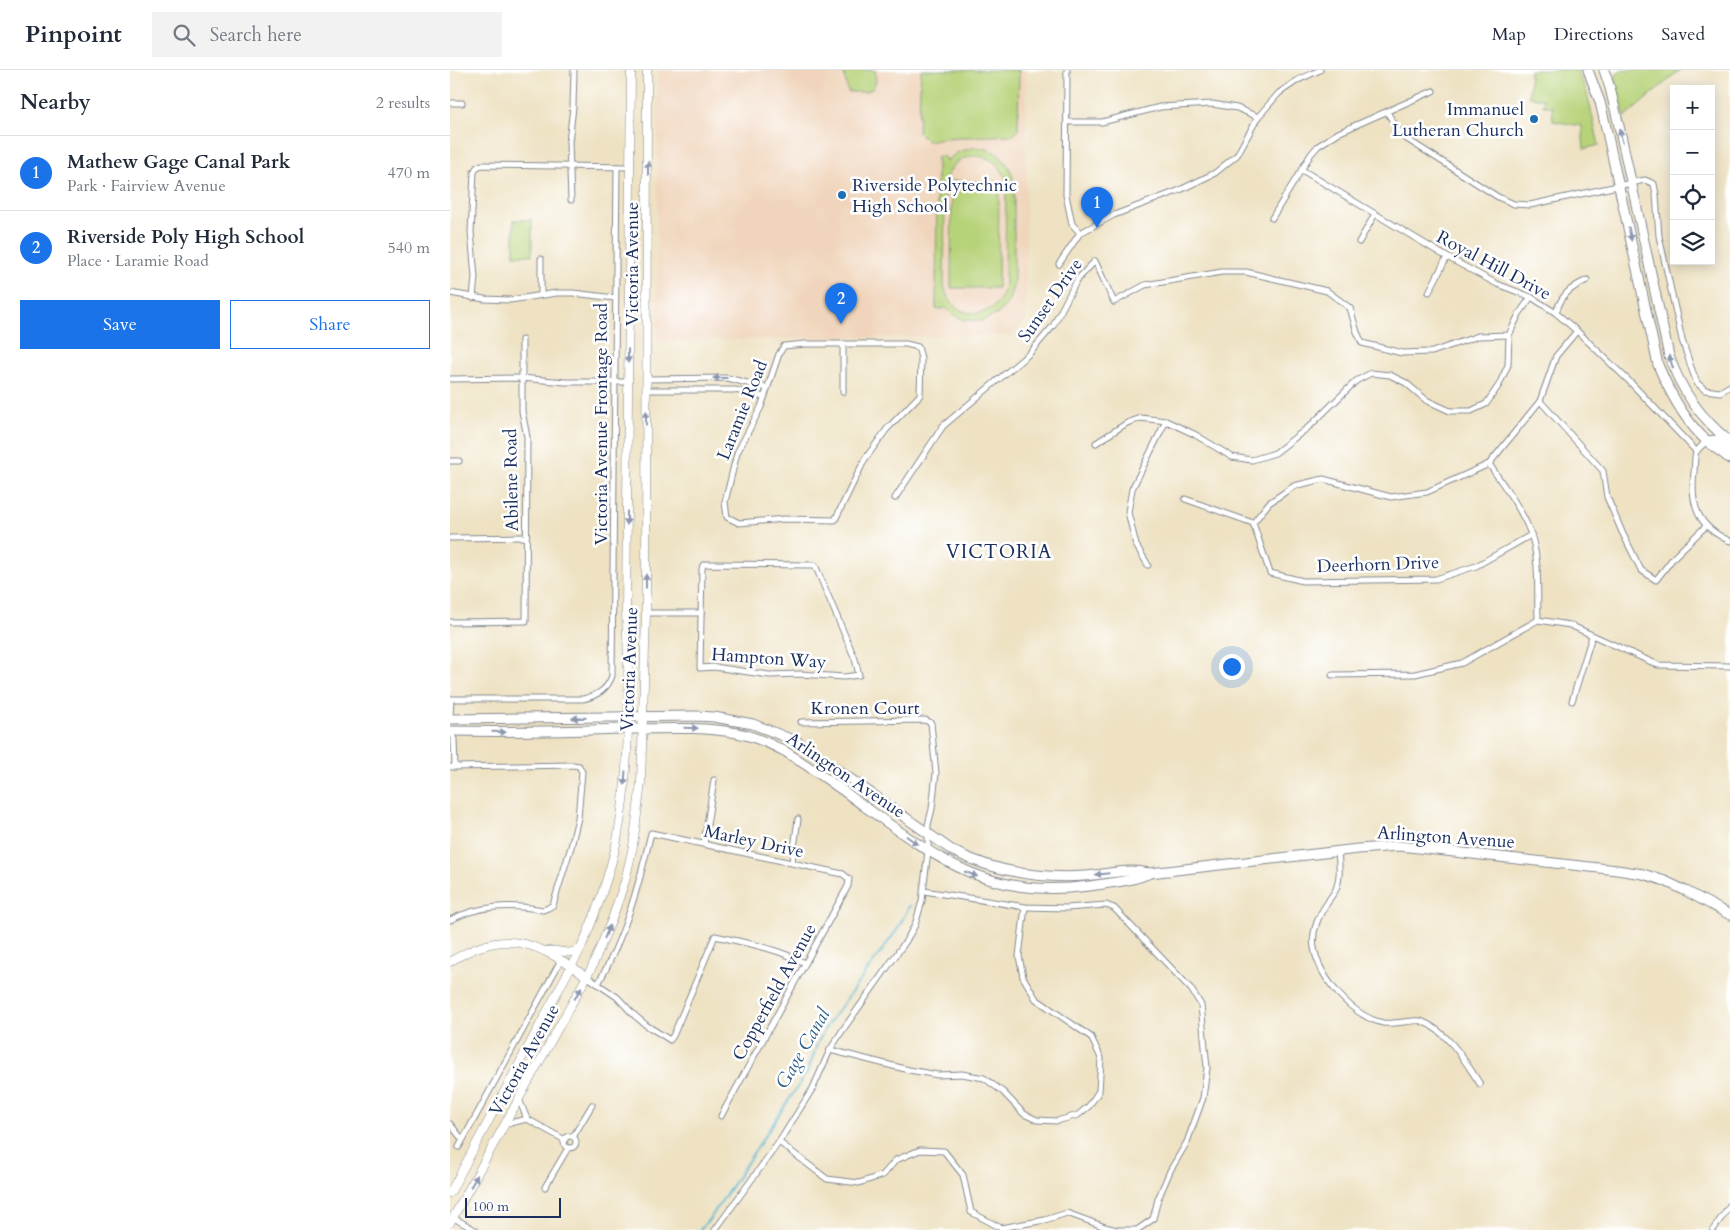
<!DOCTYPE html>
<meta charset="utf-8">
<style>
:root{--surface:#fff;--page:#f2f2f3;--text:#1f2937;--muted:#747a83;--line:#e0e1e3;--accent:#1a73e8}
body{margin:0;font-family:Cardo,serif;background:var(--page);color:var(--text)}
.controls{position:absolute;right:15px;top:15px;display:grid;overflow:hidden;border-radius:0px;box-shadow:0 2px 12px #0003}
.controls button{width:45px;height:45px;display:grid;place-items:center;padding:0;border:0;border-bottom:1px solid var(--line);background:var(--surface);color:var(--text);font:25px sans-serif}
.scale{position:absolute;left:15px;bottom:12px;width:96px;box-sizing:border-box;padding-left:5px;border:2px solid #1b2f5e;border-top:0;font-size:14px;line-height:18px;white-space:nowrap;color:#1b2f5e;-webkit-text-stroke:4px #fff;paint-order:stroke}
.you{position:absolute;left:781px;top:596px;width:18px;height:18px;margin:-12px;border:4px solid #fff;border-radius:50%;background:#1a73e8;box-shadow:0 0 0 8px #1a73e833}
.badge{display:grid;place-items:center;width:32px;height:32px;border-radius:50%;background:var(--accent);color:#fff;font-size:16px;font-weight:700}
.pin{position:absolute;translate:-50% -41px;filter:drop-shadow(0 1px 2px #0008)}
.pin::after{content:'';position:absolute;top:26px;width:18px;height:15px;background:inherit;clip-path:polygon(0 0,100% 0,50% 100%)}
.list{margin:0;padding:0;list-style:none}
h2{display:flex;justify-content:space-between;align-items:center;height:65px;margin:0;padding:0 20px;font-size:21px}
h2 small{font-size:16px;font-weight:400;color:var(--muted)}
.list li{display:grid;grid-template-columns:32px 1fr auto;gap:15px;align-items:center;box-sizing:border-box;height:75px;padding:0 20px;border-top:1px solid var(--line)}
.list b{display:block;font-size:19px;white-space:nowrap}
.list p{margin:0;font-size:16px;white-space:nowrap;color:var(--muted)}
.list em{font-size:16px;font-style:normal;color:var(--muted)}
.actions{display:flex;gap:10px;padding:15px 20px}
.actions a{flex:1;padding:11px 0;border:1px solid var(--accent);border-radius:0px;text-align:center;font-size:18px;color:var(--accent)}
.actions .main{background:var(--accent);color:#fff}
.icon{flex:none;width:28px;height:28px;fill:none;stroke:currentColor;stroke-width:2;stroke-linecap:round;stroke-linejoin:round}
.map{position:relative;flex:none;width:1280px;height:1160px;overflow:hidden}
header{display:flex;align-items:center;gap:30px;box-sizing:border-box;height:70px;padding:0 25px;background:var(--surface);border-bottom:1px solid var(--line)}
header strong{font-size:24px}
nav{display:flex;gap:28px;margin-inline-start:auto;font-size:18px}
.search{width:350px;height:45px;background:var(--page);display:flex;align-items:center;gap:12px;box-sizing:border-box;padding:0 18px;border-radius:0px;color:var(--muted);font-size:19px}
main{display:flex}
aside{flex:1;background:var(--surface)}
.map>svg:first-child{display:block}
</style>
<header>
<strong>Pinpoint</strong>
<div class="search"><svg class="icon" aria-label="search" viewBox="0 0 24 24"><circle cx="10" cy="10" r="6"/><path d="M15 15l6 6"/></svg>Search here</div>
<nav><a>Map</a><a>Directions</a><a>Saved</a></nav>
</header>
<main>
<aside>
<h2>Nearby<small>2 results</small></h2>
<ul class="list">
<li><span class="badge">1</span><div><b>Mathew Gage Canal Park</b><p>Park · Fairview Avenue</p></div><em>470 m</em></li>
<li><span class="badge">2</span><div><b>Riverside Poly High School</b><p>Place · Laramie Road</p></div><em>540 m</em></li>
</ul>
<div class="actions"><a class="main">Save</a><a>Share</a></div>
</aside>
<div class="map">
<svg width="1280" height="1160" viewBox="0 0 1280 1160">
<rect width="100%" height="100%" fill="#fff"/>
<filter id="ink" filterUnits="userSpaceOnUse"><feTurbulence type="fractalNoise" baseFrequency=".02" numOctaves="2"/><feDisplacementMap in="SourceGraphic" scale="10" xChannelSelector="R" yChannelSelector="G"/><feConvolveMatrix kernelMatrix="1 2 1 2 8 2 1 2 1" color-interpolation-filters="sRGB"/></filter>
<filter id="wash" filterUnits="userSpaceOnUse"><feTurbulence type="fractalNoise" baseFrequency=".0096" numOctaves="4" result="noise"/><feDisplacementMap in="SourceGraphic" scale="20" xChannelSelector="R" yChannelSelector="G"/><feGaussianBlur stdDeviation="1.12" result="paint"/><feColorMatrix in="noise" values="0 0 0 0 0 0 0 0 0 0 0 0 0 0 0 0 0 1.4 0 .05"/><feComposite in="paint" operator="in"/></filter>
<g filter="url(#wash)">
<rect width="100%" height="100%" fill="#eee2c3"/>
<polygon fill="#f0d5bc" points="208,0 576,0 576,250 563,265 207,271"/>
<g fill="#b7d379" stroke="#69816c" fill-rule="evenodd">
<polygon points="393,0 425,0 426,12 422,19 414,22 398,22"/>
<polygon points="471,0 569,0 568,60 564,65 494,68 477,71 468,62"/>
<polygon points="1080,0 1126,0 1136,19 1149,75 1134,79 1132,56 1103,51 1102,36 1093,36 1094,29 1079,27"/>
<polygon points="1172,0 1230,0 1175,47 1164,7"/>
<path d="M 526,77 C 548,79 563,94 564,116 L 564,213 L 559,231 L 548,244 L 531,251 L 513,250 L 502,244 L 495,237 L 494,239 L 486,239 L 487,86 L 495,87 L 496,91 L 508,82 ZM 526,86 C 542,87 552,96 556,111 L 555,213 C 552,253 497,253 494,213 L 495,116 C 497,98 508,87 526,86 Z"/>
<polygon points="502,111 549,112 548,218 501,218"/>
<rect x="64" y="150" width="18" height="35"/>
</g>
<g fill="none" stroke-linecap="round" stroke-linejoin="round">
<polyline stroke="#4fb4ce" stroke-width="2" points="250,1160 261,1147 358,1001 368,972 376,957 447,860 460,835"/>
</g>
</g>
<g filter="url(#ink)">
<g fill="none" stroke-linecap="round" stroke-linejoin="round">
<defs>
<g id="street">
<polyline points="617,0 616,125 622,154 630,163"/>
<polyline points="0,33 12,33"/>
<polyline points="937,42 952,66 1048,127 1064,134 1080,135 1195,110 1204,114 1206,125 1209,166 1232,270 1242,300 1247,313 1255,320 1270,322 1280,316"/>
<polyline points="617,52 652,52 710,37 762,34 787,38 808,47"/>
<polyline points="852,100 997,187 1047,214 1081,227 1106,243 1127,261 1180,312 1246,381"/>
<polyline points="121,130 119,72 123,37 124,0"/>
<polyline points="822,148 861,84 868,76 888,63 983,21"/>
<polyline points="909,172 925,144"/>
<polyline points="91,189 91,225"/>
<polyline points="609,194 630,163 664,145 730,120 765,103 787,85 808,47 829,23 848,10 870,0"/>
<polyline points="979,222 997,187"/>
<polyline points="0,223 34,229 60,230 107,223 123,223 165,228"/>
<polyline points="23,228 25,207 21,162 24,102 27,97 32,95 180,97"/>
<path d="M 1106,243 C 1111,225 1120,218 1137,210"/>
<polygon points="355,274 456,274 468,277 471,288 470,325 437,359 415,389 385,450 335,449 289,453 277,447 275,432 287,383 311,337 329,284 334,276"/>
<polyline points="393,274 393,322"/>
<polyline points="0,309 71,308 115,312 178,312"/>
<polyline points="197,309 277,308 317,318"/>
<polyline points="197,320 285,320 314,327"/>
<polyline points="1090,331 1153,401 1157,427 1172,462 1191,500 1206,510 1224,487 1256,456"/>
<path d="M 1256,371 C 1254,374 1248,379 1246,382 C 1244,388 1245,396 1244,402 C 1240,436 1248,457 1280,471"/>
<polyline points="646,373 677,353 691,348 716,351"/>
<polyline points="0,391 9,391"/>
<path d="M 1039,394 C 1054,416 1071,438 1081,464 C 1090,491 1087,522 1088,550"/>
<polyline points="445,428 493,356 580,283 603,256 627,210 645,191 664,232 695,215 772,202 796,202 877,221 900,238 907,262 912,273 952,283 982,282 1028,266 1059,265 1069,244 1081,227"/>
<polyline points="735,429 803,453 819,433 844,416 873,409 941,427 977,422 1039,394 1090,331 1106,286 1127,261"/>
<polyline points="803,453 820,503 853,511 986,509 1026,496 1081,465"/>
<polyline points="0,468 76,467"/>
<polygon points="256,494 365,495 405,589 409,605 394,607 350,604 319,605 264,597 250,598 252,499 253,495"/>
<polyline points="698,495 686,475 678,442 682,419 716,351 744,364 782,387 802,390 825,383 860,356 906,311 921,303 940,305 956,313 976,330 1000,341 1021,341 1036,334 1049,315 1058,295 1059,265"/>
<polyline points="196,543 251,543"/>
<polyline points="0,552 76,551 77,367 72,341 72,270"/>
<polyline points="882,605 965,604 1012,593 1088,550 1120,555 1208,595 1280,596"/>
<path d="M 0,629 L 133,629 C 147,626 157,620 162,606 L 167,97"/>
<polyline points="1122,631 1142,566"/>
<polyline points="0,647 1,629"/>
<polyline points="0,662 4,669 5,697"/>
<path d="M 0,697 L 123,695 L 129,696 L 132,702 L 128,748 L 121,777 L 103,835 L 98,838 L 93,840 C 60,834 30,835 0,850"/>
<polyline points="254,774 264,710"/>
<path d="M 888,781 C 889,794 891,807 886,819 C 884,824 880,827 878,832 C 869,844 861,862 864,878 C 870,909 902,946 933,953 C 944,955 965,949 971,951 C 998,961 1015,991 1030,1014"/>
<polyline points="342,792 348,749"/>
<path d="M 136,906 L 167,927 L 184,945 L 196,955 L 220,970 L 223,966 L 265,866 C 296,873 326,878 355,893"/>
<path d="M 148,914 C 175,866 189,815 201,763 L 393,804 L 399,809 L 398,816 L 271,1046"/>
<polyline points="380,980 459,1000 488,1005 512,1004 534,1008 553,1022 574,1044 587,1050 607,1051 628,1045 639,1036 649,1021 651,988 641,967 586,929 573,907 569,886 575,837"/>
<polyline points="69,1029 77,1049"/>
<polyline points="57,1052 60,1053 77,1049 115,1070"/>
<polyline points="0,1054 12,1069"/>
<circle cx="120" cy="1072" r="6"/>
<polyline points="123,1067 142,1035"/>
<polyline points="329,1072 377,1109 409,1113 433,1105 446,1090 470,1080 494,1081 513,1105 521,1142 551,1158 595,1150 617,1143 655,1157 667,1160 687,1160 703,1149 708,1129 720,1101 737,1072 753,1028 757,998 751,935 741,919 664,838 656,835 617,838 575,837 474,821"/>
<polyline points="9,1077 111,890"/>
<polyline points="95,1117 118,1078"/>
<polyline points="2,1147 25,1160"/>
<polyline points="265,1160 329,1072 363,1018 380,980 392,961 456,871 465,855 472,831 478,781 478,755 482,739 486,703 481,653 475,650 351,652"/>
<polyline points="1263,1160 1280,1135"/>
</g>
<g id="secondary">
<path d="M 94,881 C 108,878 117,887 130,879"/>
<path d="M 0,892 C 55,856 87,873 136,906"/>
<path d="M 0,1123 L 131,878 C 146,843 159,808 167,770 C 181,698 180,616 176,543 L 181,0"/>
<polyline points="0,1153 142,897 162,849 175,811 183,776 191,713 196,543 197,0"/>
</g>
<g id="primary">
<path d="M 1138,0 L 1150,32 L 1157,62 L 1208,295 C 1219,321 1236,353 1258,372 C 1265,378 1273,383 1280,389"/>
<path d="M 1154,0 L 1160,18 L 1169,56 L 1219,286 C 1232,322 1250,347 1280,372"/>
<polyline points="1256,371 1267,370 1280,379"/>
<path d="M 0,649 L 246,646 L 264,647 L 303,654 L 348,672 L 503,781 C 545,802 588,809 635,806 C 650,805 666,801 681,801 C 688,801 694,802 700,803 L 908,779 L 949,776 L 968,778 L 1167,800 L 1193,804 L 1215,811 L 1236,821 L 1280,845"/>
<path d="M 0,661 C 57,662 115,661 172,659 C 210,659 249,656 287,663 C 304,666 321,674 336,682 C 363,699 389,717 414,736 C 490,791 540,829 639,816 C 659,813 679,812 698,804"/>
</g>
</defs>
<use href="#street" stroke="#848890" stroke-width="7"/>
<use href="#secondary" stroke="#848890" stroke-width="9"/>
<use href="#primary" stroke="#848890" stroke-width="11"/>
<use href="#street" stroke="#fff" stroke-width="5"/>
<use href="#secondary" stroke="#fff" stroke-width="8"/>
<use href="#primary" stroke="#fff" stroke-width="9"/>
</g>
<defs><path id="oneway-solid" d="M-6-.8H1V-3.2L6.5 0L1 3.2V.8H-6Z" transform="scale(1.25)"/></defs>
<g fill="#8d97ae">
<use href="#oneway-solid" transform="translate(1171 66) rotate(-103)"/>
<use href="#oneway-solid" transform="translate(198 98) rotate(-90)"/>
<use href="#oneway-solid" transform="translate(1180 164) rotate(78)"/>
<use href="#oneway-solid" transform="translate(178 286) rotate(90)"/>
<use href="#oneway-solid" transform="translate(1221 292) rotate(-108)"/>
<use href="#oneway-solid" transform="translate(270 308) rotate(-180)"/>
<use href="#oneway-solid" transform="translate(196 348) rotate(-89)"/>
<use href="#oneway-solid" transform="translate(177 448) rotate(90)"/>
<use href="#oneway-solid" transform="translate(196 511) rotate(-90)"/>
<use href="#oneway-solid" transform="translate(129 648) rotate(179)"/>
<use href="#oneway-solid" transform="translate(241 658) rotate(2)"/>
<use href="#oneway-solid" transform="translate(49 662) rotate(1)"/>
<use href="#oneway-solid" transform="translate(175 708) rotate(93)"/>
<use href="#oneway-solid" transform="translate(462 770) rotate(35)"/>
<use href="#oneway-solid" transform="translate(521 804) rotate(21)"/>
<use href="#oneway-solid" transform="translate(652 804) rotate(174)"/>
<use href="#oneway-solid" transform="translate(157 862) rotate(-68)"/>
<use href="#oneway-solid" transform="translate(128 923) rotate(-61)"/>
<use href="#oneway-solid" transform="translate(24 1111) rotate(-60)"/>
</g>
</g>
<g fill="#1f6fb2" stroke="#fff" stroke-width="2">
<circle cx="1084" cy="49" r="5"/>
<circle cx="392" cy="125" r="5"/>
</g>
<g text-anchor="middle" stroke-width="5" stroke-linejoin="round" paint-order="stroke">
<g font-size="18" fill="#1b2f5e" stroke="#fff" text-anchor="end">
<text x="1074" y="45">Immanuel<tspan x="1074" dy="21">Lutheran Church</tspan></text>
<text x="402" y="121" text-anchor="start">Riverside Polytechnic<tspan x="402" dy="21">High School</tspan></text>
</g>
<g font-size="18" fill="#1b2f5e" stroke="#fff">
<text transform="translate(182 194) rotate(-90)" y="6">Victoria Avenue</text>
<text transform="translate(1044 195) rotate(28)" y="6">Royal Hill Drive</text>
<text transform="translate(600 230) rotate(-55)" y="6">Sunset Drive</text>
<text transform="translate(292 340) rotate(-68)" y="6">Laramie Road</text>
<text transform="translate(151 354) rotate(-90)" y="6">Victoria Avenue Frontage Road</text>
<text transform="translate(61 410) rotate(-91)" y="6">Abilene Road</text>
<text transform="translate(928 494) rotate(-2)" y="6">Deerhorn Drive</text>
<text transform="translate(319 588) rotate(4)" y="6">Hampton Way</text>
<text transform="translate(179 599) rotate(-88)" y="6">Victoria Avenue</text>
<text x="415" y="644">Kronen Court</text>
<text transform="translate(396 705) rotate(34)" y="6">Arlington Avenue</text>
<text transform="translate(996 767) rotate(4)" y="6">Arlington Avenue</text>
<text transform="translate(304 771) rotate(12)" y="6">Marley Drive</text>
<text transform="translate(324 922) rotate(-61)" y="6">Copperfield Avenue</text>
<text transform="translate(74 990) rotate(-61)" y="6">Victoria Avenue</text>
</g>
<g font-size="19" letter-spacing="1" fill="#1b2f5e" stroke="#fff">
<text x="549" y="488">VICTORIA</text>
</g>
<g font-size="19" font-style="italic" fill="#2d5e85" stroke="#fff">
<text transform="translate(352 978) rotate(-60)" y="7">Gage Canal</text>
</g>
</g>
</svg>
<div class="controls">
<button>+</button>
<button>−</button>
<button><svg class="icon" aria-label="locate" viewBox="0 0 24 24"><circle cx="12" cy="12" r="6"/><path d="M12 2v4M12 18v4M2 12h4M18 12h4"/></svg></button>
<button><svg class="icon" aria-label="layers" viewBox="0 0 24 24"><path d="M12 4l9 5-9 5-9-5zM3 14l9 5 9-5"/></svg></button>
</div>
<div class="scale">100 m</div>
<div class="you"></div>
<div class="pin badge" style="left:647px;top:158px">1</div>
<div class="pin badge" style="left:391px;top:254px">2</div>
</div>
</main>
